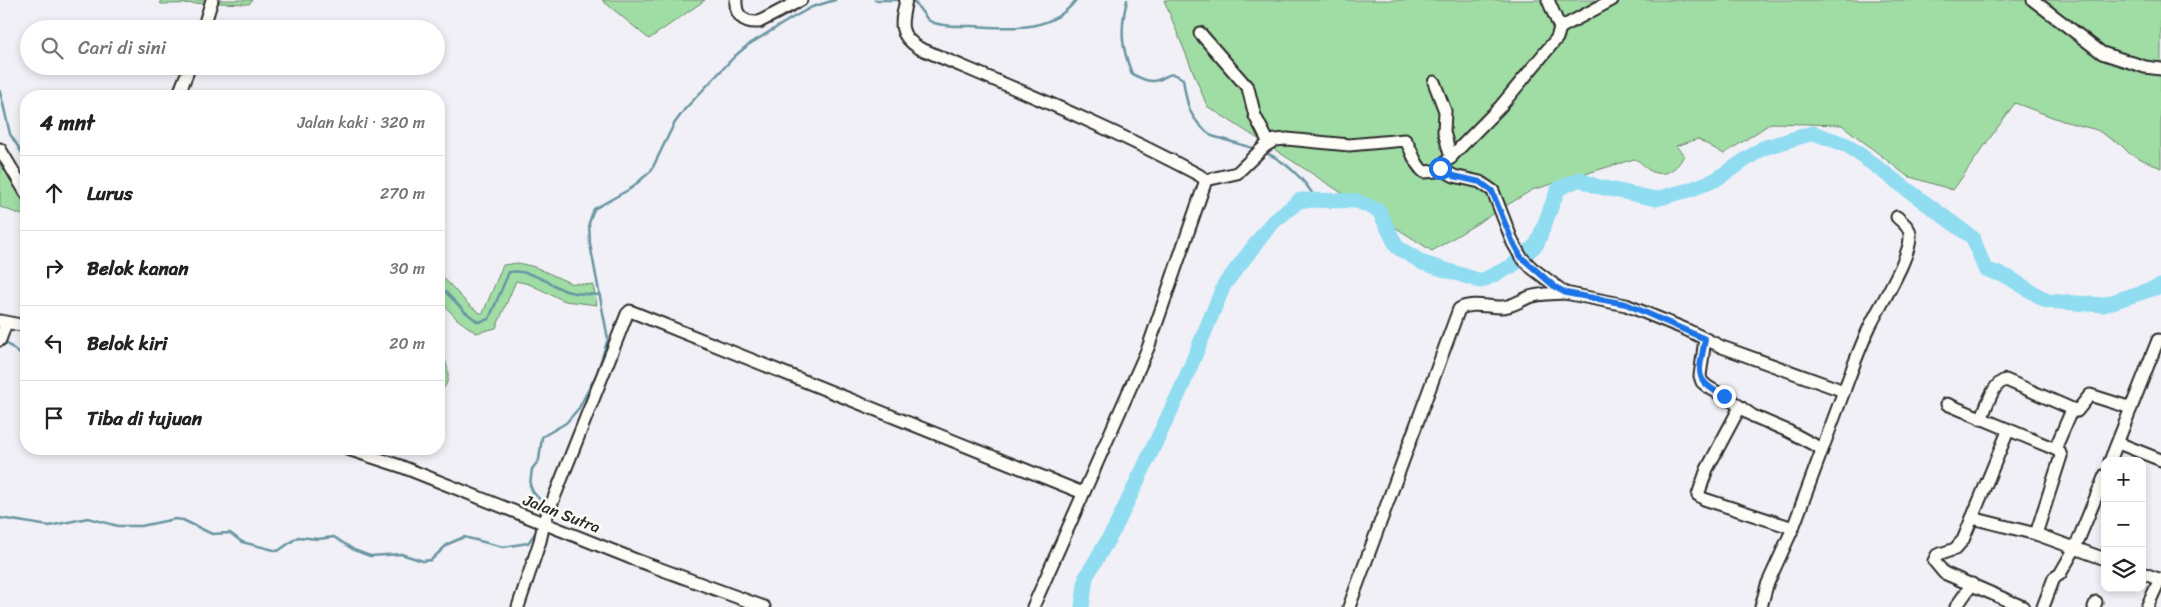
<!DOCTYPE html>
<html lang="id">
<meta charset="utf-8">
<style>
:root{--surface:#fff;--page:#f2f2f2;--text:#222;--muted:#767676;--line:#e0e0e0}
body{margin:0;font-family:Sriracha,sans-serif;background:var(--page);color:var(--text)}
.controls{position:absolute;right:15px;bottom:15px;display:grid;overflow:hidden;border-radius:10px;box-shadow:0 2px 8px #0003}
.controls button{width:45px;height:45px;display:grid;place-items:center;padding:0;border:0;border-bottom:1px solid var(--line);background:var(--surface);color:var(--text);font:25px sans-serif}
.stop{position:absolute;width:15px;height:15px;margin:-11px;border:4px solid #1a73e8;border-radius:50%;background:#fff}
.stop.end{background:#1a73e8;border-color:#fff;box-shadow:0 1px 5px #0008}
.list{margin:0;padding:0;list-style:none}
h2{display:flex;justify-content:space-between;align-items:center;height:65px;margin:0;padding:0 20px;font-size:21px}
h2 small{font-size:16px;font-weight:400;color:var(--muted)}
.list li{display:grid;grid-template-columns:32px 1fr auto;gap:15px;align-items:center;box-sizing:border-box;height:75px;padding:0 20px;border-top:1px solid var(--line)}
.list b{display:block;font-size:19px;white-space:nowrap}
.list em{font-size:16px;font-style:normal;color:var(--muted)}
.icon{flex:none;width:28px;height:28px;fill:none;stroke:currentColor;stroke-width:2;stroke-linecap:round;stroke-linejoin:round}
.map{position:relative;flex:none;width:2161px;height:607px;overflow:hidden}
.search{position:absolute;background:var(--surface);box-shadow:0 2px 8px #0003;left:20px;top:20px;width:425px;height:55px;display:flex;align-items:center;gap:12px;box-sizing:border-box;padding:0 18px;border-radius:28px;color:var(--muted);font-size:19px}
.panel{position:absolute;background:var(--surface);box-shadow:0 2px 8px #0003;left:20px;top:90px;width:425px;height:365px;border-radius:20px}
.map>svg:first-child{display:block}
</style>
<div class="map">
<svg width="2161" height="607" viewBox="0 0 2161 607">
<rect width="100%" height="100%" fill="#f1f0f6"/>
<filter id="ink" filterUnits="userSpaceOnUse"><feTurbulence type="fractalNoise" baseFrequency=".02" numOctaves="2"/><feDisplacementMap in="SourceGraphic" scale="10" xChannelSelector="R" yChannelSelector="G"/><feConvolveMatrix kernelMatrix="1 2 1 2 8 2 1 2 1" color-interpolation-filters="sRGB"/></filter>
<g filter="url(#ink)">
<g fill="#a0dda5" stroke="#668468">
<polygon points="160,0 252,0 249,4 221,3 161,4"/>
<polygon points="602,0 705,0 649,39"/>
<path d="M 1164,0 L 2161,0 L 2161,168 L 2130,154 L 2121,145 L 2097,130 L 2063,121 L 2015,103 L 1953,190 L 1907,176 L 1842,125 L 1771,123 L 1724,154 L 1698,139 L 1676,146 L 1684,155 C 1678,169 1664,179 1649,170 C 1643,166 1641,161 1634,159 L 1532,190 L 1432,251 L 1207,106 Z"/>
<path d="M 0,161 C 10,177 22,193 25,211 L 22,215 L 0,207 Z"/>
<polygon points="518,263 535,267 570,283 593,285 597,305 565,301 529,284 516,281 496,328 476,333 457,319 439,300 440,274 469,305 480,313 483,313 503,265"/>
<path d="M 439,351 L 443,353 C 448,369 453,381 439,393 Z"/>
</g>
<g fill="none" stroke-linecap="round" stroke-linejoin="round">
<g stroke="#6895a2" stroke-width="2.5">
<polyline points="875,0 904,0"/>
<path d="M 909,0 L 913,0 L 928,20 L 934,23 C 946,27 960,26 973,26 C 1010,28 1051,33 1076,0"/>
<path d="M 1127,0 C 1120,29 1121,46 1132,74 C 1139,77 1146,82 1154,81 C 1169,79 1167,68 1183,79 C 1187,106 1189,119 1212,136 L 1256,149"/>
<polyline points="0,91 10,134 26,159"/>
<path d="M 1264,152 C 1285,161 1306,180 1316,200"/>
<path d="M 439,285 L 464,311 L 478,322 L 489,319 L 509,272 C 531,269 547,283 566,291 C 575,294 588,294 598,295"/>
<polyline points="4,341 26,359"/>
<polyline points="439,373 439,376"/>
<polyline points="540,517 542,502 533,492 530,485 532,469 539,460 542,437 566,423 579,408 597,373 608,339 590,244 589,223 594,209 630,189 651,171 674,124 685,109 735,56 748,45 792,18 812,7 835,0"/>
<polyline points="0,518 49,526 88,518 118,526 141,526 175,519 183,520 212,534 230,533 242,542 278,551 298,537 318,539 334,537 354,550 370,556 401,554 423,561 431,560 448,544 464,537 503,547 528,543 536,532"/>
</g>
<polyline stroke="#90dcf1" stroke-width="15" points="1082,607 1086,577 1115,528 1182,387 1224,285 1271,224 1300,200 1357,201 1379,211 1397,247 1423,263 1481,281 1512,266 1537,244 1558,189 1580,179 1595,186 1656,199 1689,190 1715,180 1763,148 1813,133 1847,145 1973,238 1985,269 2008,277 2047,301 2103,305 2161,286"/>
<defs>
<g id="minor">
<path d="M 736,0 C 735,15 743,23 759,22 L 801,0"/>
<path d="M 906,0 C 901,23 897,34 919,48 C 1013,88 1108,126 1199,175 L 1206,180"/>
<polyline points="2033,0 2102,53 2145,67 2161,69"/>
<polyline points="1560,28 1612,0"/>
<polyline points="203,29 212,0"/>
<polyline points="1200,33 1248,88 1255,116 1269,143"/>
<polyline points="1434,82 1445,111 1444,132 1451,158"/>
<polyline points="178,96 190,66"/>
<polyline points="0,149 26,193"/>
<path d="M 1440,168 L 1454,176 L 1480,182 L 1493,191 L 1513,243 L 1521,257 L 1532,268 L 1565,293 L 1626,305 L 1685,329 L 1722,347 L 1844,391 C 1852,369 1860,347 1870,326 C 1879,307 1912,255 1910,235 C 1910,227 1903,223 1897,217"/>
<polyline points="0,321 26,326"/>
<polyline points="1705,339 1700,376 1702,382 1708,387 1732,401 1753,416 1788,431 1822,449"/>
<polyline points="0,340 6,323"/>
<polyline points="1947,404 2055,449"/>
<polyline points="1740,407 1707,469 1698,495 1704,499 1793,528"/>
<path d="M 1981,419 C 1987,407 1992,383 2006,380 L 2077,411 L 2090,395 L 2131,408"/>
<polyline points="2008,431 1963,540 1955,549 1937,555 1934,561 1944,573 2023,607"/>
<polyline points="2118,443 2161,460"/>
<polyline points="348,449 400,466 636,560 764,607"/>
<polyline points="2110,461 2158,340"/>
<polyline points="1972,518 2036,534 2105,559"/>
<polyline points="2036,534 2061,456 2059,451 2055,449 2072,410"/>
<polyline points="2142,573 2161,580"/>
<polyline points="518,607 540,541 544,523 627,314 630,311 1083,493"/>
<path d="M 1033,607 L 1148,348 L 1206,180 L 1237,173 L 1265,146 L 1275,140 L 1287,139 L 1349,145 L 1405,140 C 1413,150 1413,163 1424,172 L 1437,171 L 1500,107 L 1557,38 L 1560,28 L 1548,0"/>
<path d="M 1349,607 L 1459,309 C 1472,302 1487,307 1501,307 C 1512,307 1517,302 1527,298 C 1538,293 1553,294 1565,293"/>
<polyline points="1761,607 1767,585 1793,528 1844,391"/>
<polyline points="1956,607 1972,584"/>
<polyline points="2043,607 2054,578 2060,574 2075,548 2105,475"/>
<polyline points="2094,607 2096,602"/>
<polyline points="2147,607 2160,579"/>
</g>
</defs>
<use href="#minor" stroke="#2b2b2b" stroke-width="15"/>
<use href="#minor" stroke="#fdfcf7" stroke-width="11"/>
</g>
</g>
<g fill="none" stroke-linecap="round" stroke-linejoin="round" filter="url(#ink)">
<path stroke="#1a73e8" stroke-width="6" d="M 1440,168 L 1454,176 L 1480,182 L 1492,191 L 1513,243 L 1521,257 L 1555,287 L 1566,293 L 1626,304 L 1705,339 C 1700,372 1691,379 1724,396"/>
</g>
<g text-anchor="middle" stroke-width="5" stroke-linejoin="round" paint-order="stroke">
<g font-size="16" fill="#2b2b2b" stroke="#fdfcf7">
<text transform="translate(562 513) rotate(21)" y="6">Jalan Sutra</text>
</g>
</g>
</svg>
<div class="controls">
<button>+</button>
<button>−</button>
<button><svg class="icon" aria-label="layers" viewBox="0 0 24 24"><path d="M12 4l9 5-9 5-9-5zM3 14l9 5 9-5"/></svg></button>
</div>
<div class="stop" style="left:1440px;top:168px"></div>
<div class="stop end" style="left:1724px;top:396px"></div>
<div class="search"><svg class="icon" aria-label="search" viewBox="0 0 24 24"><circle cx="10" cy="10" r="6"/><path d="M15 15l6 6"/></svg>Cari di sini</div>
<section class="panel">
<h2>4 mnt<small>Jalan kaki · 320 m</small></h2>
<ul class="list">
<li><svg class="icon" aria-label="ahead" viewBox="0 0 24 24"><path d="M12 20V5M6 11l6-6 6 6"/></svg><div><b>Lurus</b></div><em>270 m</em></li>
<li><svg class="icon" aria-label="right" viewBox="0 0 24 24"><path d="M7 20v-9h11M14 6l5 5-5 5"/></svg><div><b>Belok kanan</b></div><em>30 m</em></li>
<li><svg class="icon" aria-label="left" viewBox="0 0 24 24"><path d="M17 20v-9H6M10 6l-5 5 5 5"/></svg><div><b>Belok kiri</b></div><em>20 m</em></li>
<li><svg class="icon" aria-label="arrive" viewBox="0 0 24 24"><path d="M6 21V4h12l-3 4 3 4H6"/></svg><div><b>Tiba di tujuan</b></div></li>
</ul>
</section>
</div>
